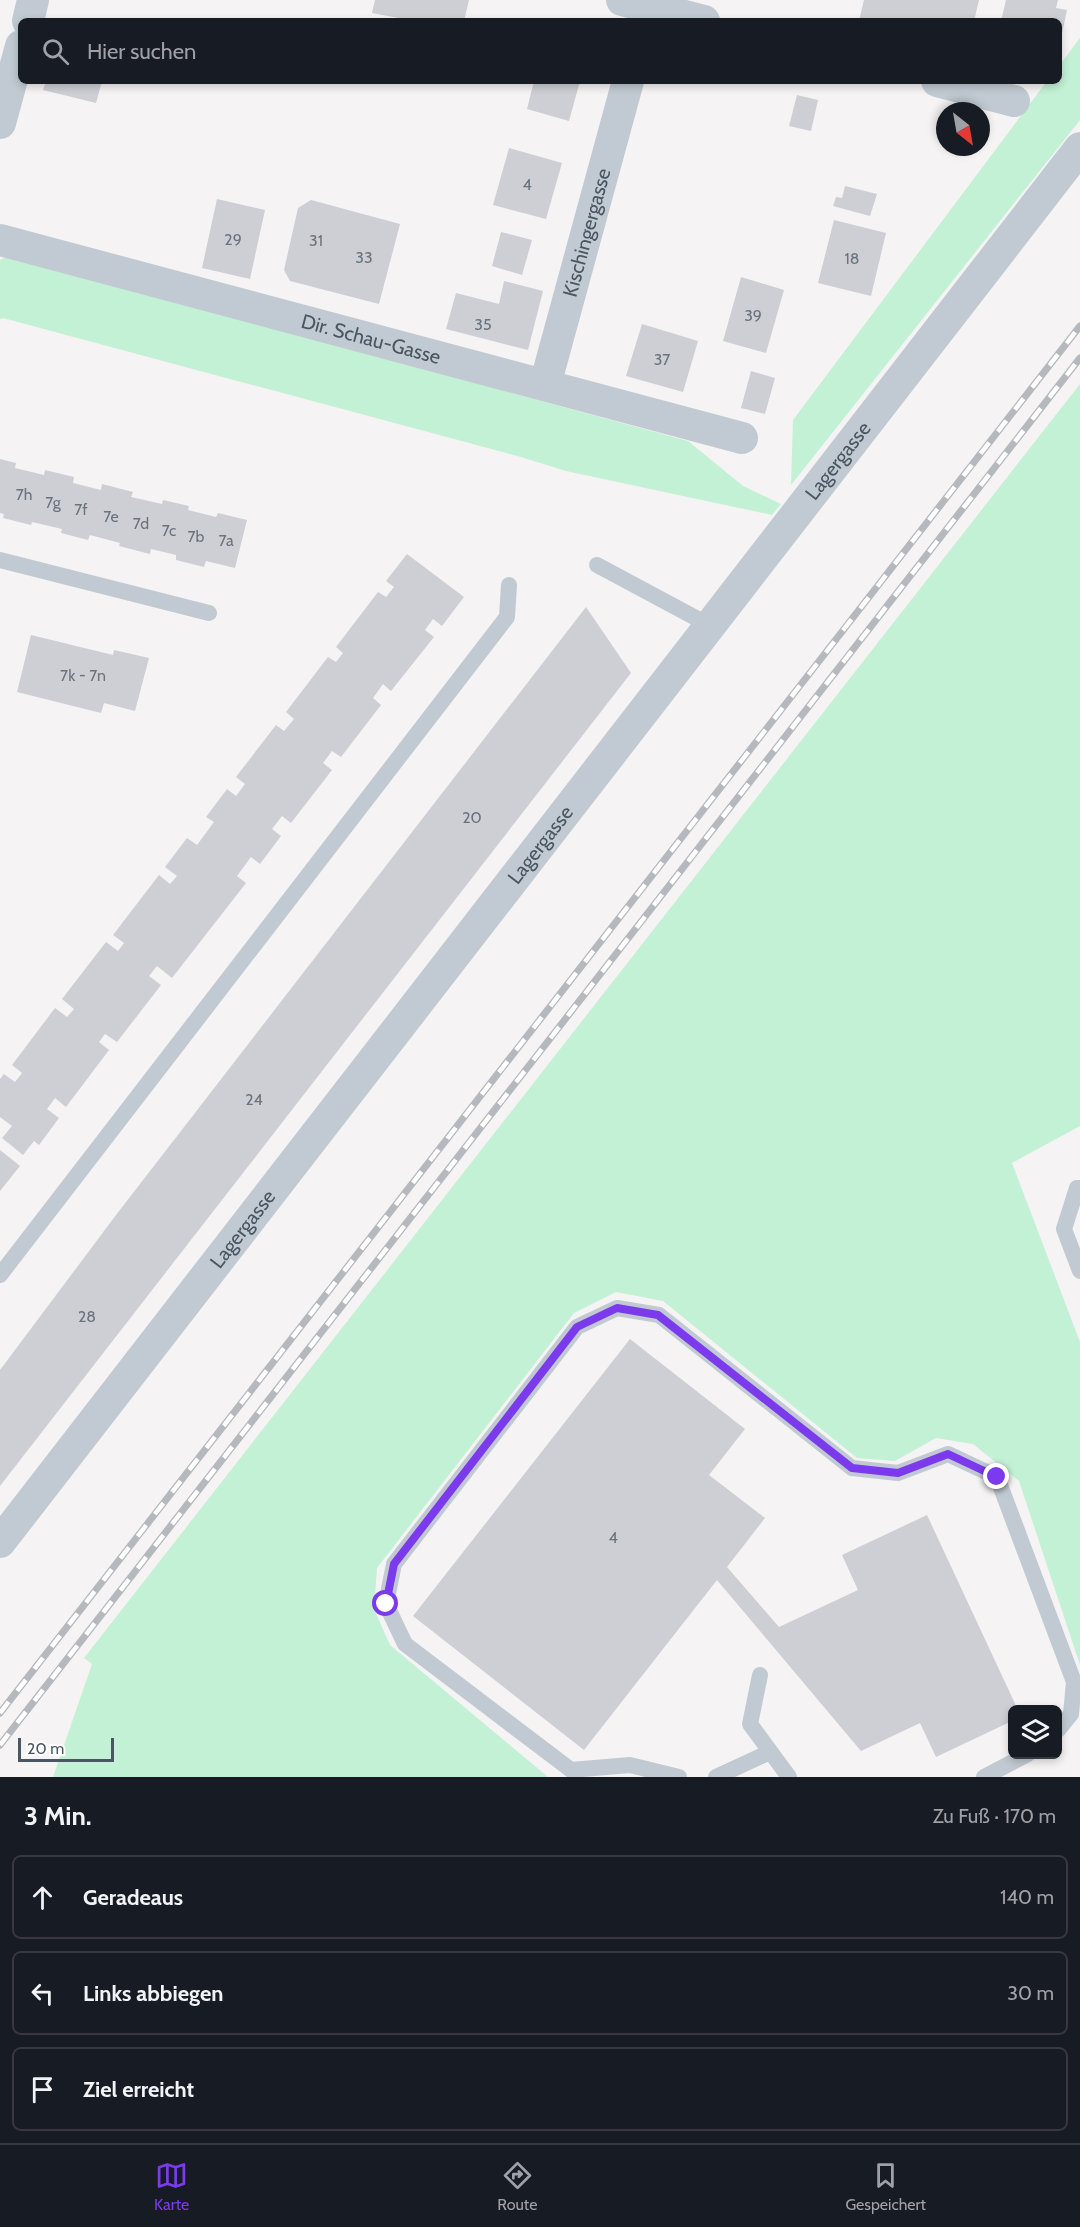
<!DOCTYPE html>
<html lang="de">
<meta charset="utf-8">
<style>
:root{--surface:#171b24;--page:#20242c;--text:#f1f3f6;--muted:#9ea1a6;--line:#363941;--accent:#7c3aed}
body{margin:0;font-family:Cabin,sans-serif;background:var(--page);color:var(--text)}
.controls{position:absolute;right:18px;bottom:18px;display:grid;overflow:hidden;border-radius:9px;box-shadow:0 3px 9px #0003}
.controls button{width:54px;height:54px;display:grid;place-items:center;padding:0;border:0;border-bottom:2px solid var(--line);background:var(--surface);color:var(--text);font:30px sans-serif}
.compass{position:absolute;left:936px;top:102px;width:54px;height:54px;border-radius:50%;background:var(--surface);box-shadow:0 3px 9px #0003;rotate:149deg}
.scale{position:absolute;left:18px;bottom:15px;width:96px;box-sizing:border-box;padding-left:6px;border:3px solid #4a5661;border-top:0;font-size:16px;line-height:21px;white-space:nowrap;color:#4a5661;-webkit-text-stroke:4px #fff;paint-order:stroke}
.stop{position:absolute;width:18px;height:18px;margin:-14px;border:4px solid #7c3aed;border-radius:50%;background:#fff}
.stop.end{background:#7c3aed;border-color:#fff;box-shadow:0 2px 6px #0008}
.list{margin:0;padding:0;list-style:none}
h2{display:flex;justify-content:space-between;align-items:center;height:78px;margin:0;padding:0 24px;font-size:26px}
h2 small{font-size:20px;font-weight:400;color:var(--muted)}
.list li{display:grid;grid-template-columns:39px 1fr auto;gap:18px;align-items:center;box-sizing:border-box;height:84px;margin:0 12px 12px;padding:0 12px;border:2px solid var(--line);border-radius:9px}
.list b{display:block;font-size:22px;white-space:nowrap}
.list em{font-size:20px;font-style:normal;color:var(--muted)}
.icon{flex:none;width:33px;height:33px;fill:none;stroke:currentColor;stroke-width:2;stroke-linecap:round;stroke-linejoin:round}
.map{position:relative;flex:none;width:1080px;height:1777px;overflow:hidden}
.search{position:absolute;background:var(--surface);box-shadow:0 3px 9px #0003;left:18px;right:18px;top:18px;height:66px;display:flex;align-items:center;gap:15px;box-sizing:border-box;padding:0 21px;border-radius:9px;color:var(--muted);font-size:22px}
.sheet{height:366px;background:var(--surface)}
nav{display:flex;justify-content:space-around;align-items:center;box-sizing:border-box;height:84px;border-top:2px solid var(--line);background:var(--surface);font-size:16px;color:var(--muted)}
nav a{display:grid;justify-items:center;gap:3px}
nav .on{color:var(--accent)}
.map>svg:first-child{display:block}
</style>
<div class="map">
<svg width="1080" height="1777" viewBox="0 0 1080 1777">
<rect width="100%" height="100%" fill="#f5f3f3"/>
<g fill="#c3f1d5">
<polygon points="1080,38 1080,120 791,485 793,420 1047,81 1059,81 1059,66"/>
<polygon points="8,256 688,441 743,486 781,504 772,515 566,471 521,457 3,318 0,319 0,260"/>
<polygon points="1080,384 1080,1126 1012,1163 1080,1342 1080,1665 1019,1481 973,1444 936,1438 895,1461 857,1458 663,1301 616,1292 574,1313 377,1568 374,1609 390,1645 548,1777 53,1777 92,1664 84,1658"/>
</g>
<g fill="#cdcfd5">
<polygon points="375,0 469,0 464,21 414,21 372,13"/>
<polygon points="864,0 979,0 974,21 859,21"/>
<polygon points="1006,0 1058,0 1056,8 1067,10 1060,43 1059,21 1001,21"/>
<polygon points="46,81 102,81 96,103 43,90"/>
<polygon points="534,81 580,81 569,121 527,109"/>
<polygon points="797,95 818,100 811,131 789,126"/>
<polygon points="509,148 562,163 546,219 493,205"/>
<polygon points="845,186 877,194 870,216 833,206 836,197 842,198"/>
<polygon points="217,199 265,210 250,279 202,268"/>
<polygon points="311,200 400,224 379,304 290,281 284,270 298,208"/>
<polygon points="834,220 886,233 871,296 818,283"/>
<polygon points="501,232 532,240 522,275 492,266"/>
<polygon points="741,277 784,290 766,353 723,341"/>
<polygon points="504,281 543,291 528,350 446,329 456,293 499,304"/>
<polygon points="642,324 698,341 683,392 626,376"/>
<polygon points="751,371 775,378 765,414 741,408"/>
<polygon points="0,459 16,463 15,468 44,475 45,470 74,477 73,483 101,490 102,484 133,492 131,497 162,504 163,500 189,506 188,510 216,517 218,513 247,520 235,568 206,561 204,567 176,560 176,555 151,549 150,554 119,546 120,543 90,535 88,540 61,533 62,529 32,522 31,525 3,518 4,514 0,513"/>
<polygon points="407,554 464,597 442,626 433,619 425,630 434,637 391,691 383,684 373,698 381,705 341,757 332,751 323,763 332,770 291,823 282,816 272,829 281,836 260,864 251,857 237,876 246,883 172,978 157,966 149,976 161,985 117,1042 105,1034 99,1042 109,1050 66,1107 55,1098 47,1109 59,1118 39,1145 34,1141 23,1155 2,1138 12,1126 0,1117 0,1079 4,1074 15,1082 22,1073 12,1065 55,1008 67,1017 74,1009 62,999 106,942 118,951 124,943 113,935 159,875 170,884 177,876 165,867 187,838 197,845 214,822 206,817 227,789 236,796 245,784 236,777 276,725 284,731 294,719 286,712 328,657 336,662 343,653 336,647 378,592 386,597 394,587 386,581"/>
<polygon points="586,607 631,673 0,1486 0,1370 116,1215"/>
<polygon points="31,635 113,655 114,650 149,658 135,711 104,703 101,713 17,692"/>
<polygon points="0,1150 20,1166 0,1191"/>
<polygon points="630,1339 745,1429 709,1475 765,1518 727,1567 779,1627 858,1590 842,1555 927,1515 1018,1710 1012,1710 1012,1721 936,1757 920,1723 861,1751 717,1580 584,1750 413,1616"/>
</g>
<g fill="none" stroke-linecap="round" stroke-linejoin="round">
<g stroke="#c1cad2" stroke-width="16">
<polyline points="0,560 209,613"/>
<polyline points="597,565 709,625"/>
<polyline points="1080,1188 1077,1188 1064,1229 1080,1271"/>
<polyline points="0,1275 507,617 509,585"/>
<polyline points="760,1675 750,1724 789,1777"/>
<polyline points="679,1777 630,1765 571,1770 405,1644 386,1604 394,1564 577,1327 617,1308 659,1315 852,1468 898,1473 948,1454 997,1477 1074,1682 1071,1714 1058,1730"/>
<polyline points="716,1777 770,1752"/>
<polyline points="984,1777 1028,1754"/>
</g>
<g stroke="#c1cad2" stroke-width="32">
<polyline points="622,0 704,21"/>
<polyline points="28,21 33,0"/>
<polyline points="937,81 1014,101"/>
<polyline points="0,123 21,46"/>
<path id="s1" d="M 0,240 L 742,438"/>
<path id="s2" d="M 545,385 L 628,81"/>
<path id="s3" d="M 0,1542 L 1080,148"/>
</g>
<defs>
<g id="rail">
<polyline points="0,1713 1080,326"/>
<polyline points="0,1745 1080,358"/>
</g>
</defs>
<use href="#rail" stroke="#b5b8bd" stroke-width="7"/>
<use href="#rail" stroke="#fff" stroke-width="4.5" stroke-dasharray="14" stroke-linecap="butt"/>
</g>
<g fill="none" stroke-linecap="round" stroke-linejoin="round">
<polyline stroke="#7c3aed" stroke-width="8" points="386,1604 394,1564 577,1327 617,1308 658,1315 852,1468 898,1473 948,1454 997,1477"/>
</g>
<g text-anchor="middle" stroke-width="5" stroke-linejoin="round" paint-order="stroke">
<g font-size="16" fill="#6b747e">
<text x="527" y="190">4</text>
<text x="233" y="245">29</text>
<text x="316" y="246">31</text>
<text x="364" y="263">33</text>
<text x="852" y="264">18</text>
<text x="753" y="321">39</text>
<text x="483" y="330">35</text>
<text x="662" y="365">37</text>
<text x="24" y="500">7h</text>
<text x="53" y="508">7g</text>
<text x="81" y="515">7f</text>
<text x="111" y="522">7e</text>
<text x="141" y="529">7d</text>
<text x="169" y="536">7c</text>
<text x="196" y="542">7b</text>
<text x="226" y="546">7a</text>
<text x="83" y="681">7k - 7n</text>
<text x="472" y="823">20</text>
<text x="254" y="1105">24</text>
<text x="87" y="1322">28</text>
<text x="613" y="1543">4</text>
</g>
<g font-size="20" fill="#4a5661" stroke="#fff">
<text dy="7" stroke="none"><textPath href="#s2" startOffset="158">Kischingergasse</textPath></text>
<text dy="7" stroke="none"><textPath href="#s1" startOffset="384">Dir. Schau-Gasse</textPath></text>
<text dy="7" stroke="none"><textPath href="#s3" startOffset="1368">Lagergasse</textPath></text>
<text dy="7" stroke="none"><textPath href="#s3" startOffset="882">Lagergasse</textPath></text>
<text dy="7" stroke="none"><textPath href="#s3" startOffset="396">Lagergasse</textPath></text>
</g>
</g>
</svg>
<div class="controls">
<button><svg class="icon" aria-label="layers" viewBox="0 0 24 24"><path d="M12 4l9 5-9 5-9-5zM3 14l9 5 9-5"/></svg></button>
</div>
<svg class="compass" viewBox="-18 -18 36 36"><path d="M0-13l5 13h-10z" fill="#e53935"/><path d="M0 13l5-13h-10z" fill="#9ea1a6"/></svg>
<div class="scale">20 m</div>
<div class="stop" style="left:386px;top:1604px"></div>
<div class="stop end" style="left:997px;top:1477px"></div>
<div class="search"><svg class="icon" aria-label="search" viewBox="0 0 24 24"><circle cx="10" cy="10" r="6"/><path d="M15 15l6 6"/></svg>Hier suchen</div>
</div>
<section class="sheet">
<h2>3 Min.<small>Zu Fuß · 170 m</small></h2>
<ul class="list">
<li><svg class="icon" aria-label="ahead" viewBox="0 0 24 24"><path d="M12 20V5M6 11l6-6 6 6"/></svg><div><b>Geradeaus</b></div><em>140 m</em></li>
<li><svg class="icon" aria-label="left" viewBox="0 0 24 24"><path d="M17 20v-9H6M10 6l-5 5 5 5"/></svg><div><b>Links abbiegen</b></div><em>30 m</em></li>
<li><svg class="icon" aria-label="arrive" viewBox="0 0 24 24"><path d="M6 21V4h12l-3 4 3 4H6"/></svg><div><b>Ziel erreicht</b></div></li>
</ul>
</section>
<nav>
<a class="on"><svg class="icon" aria-label="map" viewBox="0 0 24 24"><path d="M3 6l6-2 6 2 6-2v14l-6 2-6-2-6 2zM9 4v14M15 6v14"/></svg>Karte</a>
<a><svg class="icon" aria-label="directions" viewBox="0 0 24 24"><path d="M12 3l9 9-9 9-9-9zM9 14v-3h6M13 9l2 2-2 2"/></svg>Route</a>
<a><svg class="icon" aria-label="saved" viewBox="0 0 24 24"><path d="M7 4h10v16l-5-4-5 4z"/></svg>Gespeichert</a>
</nav>
